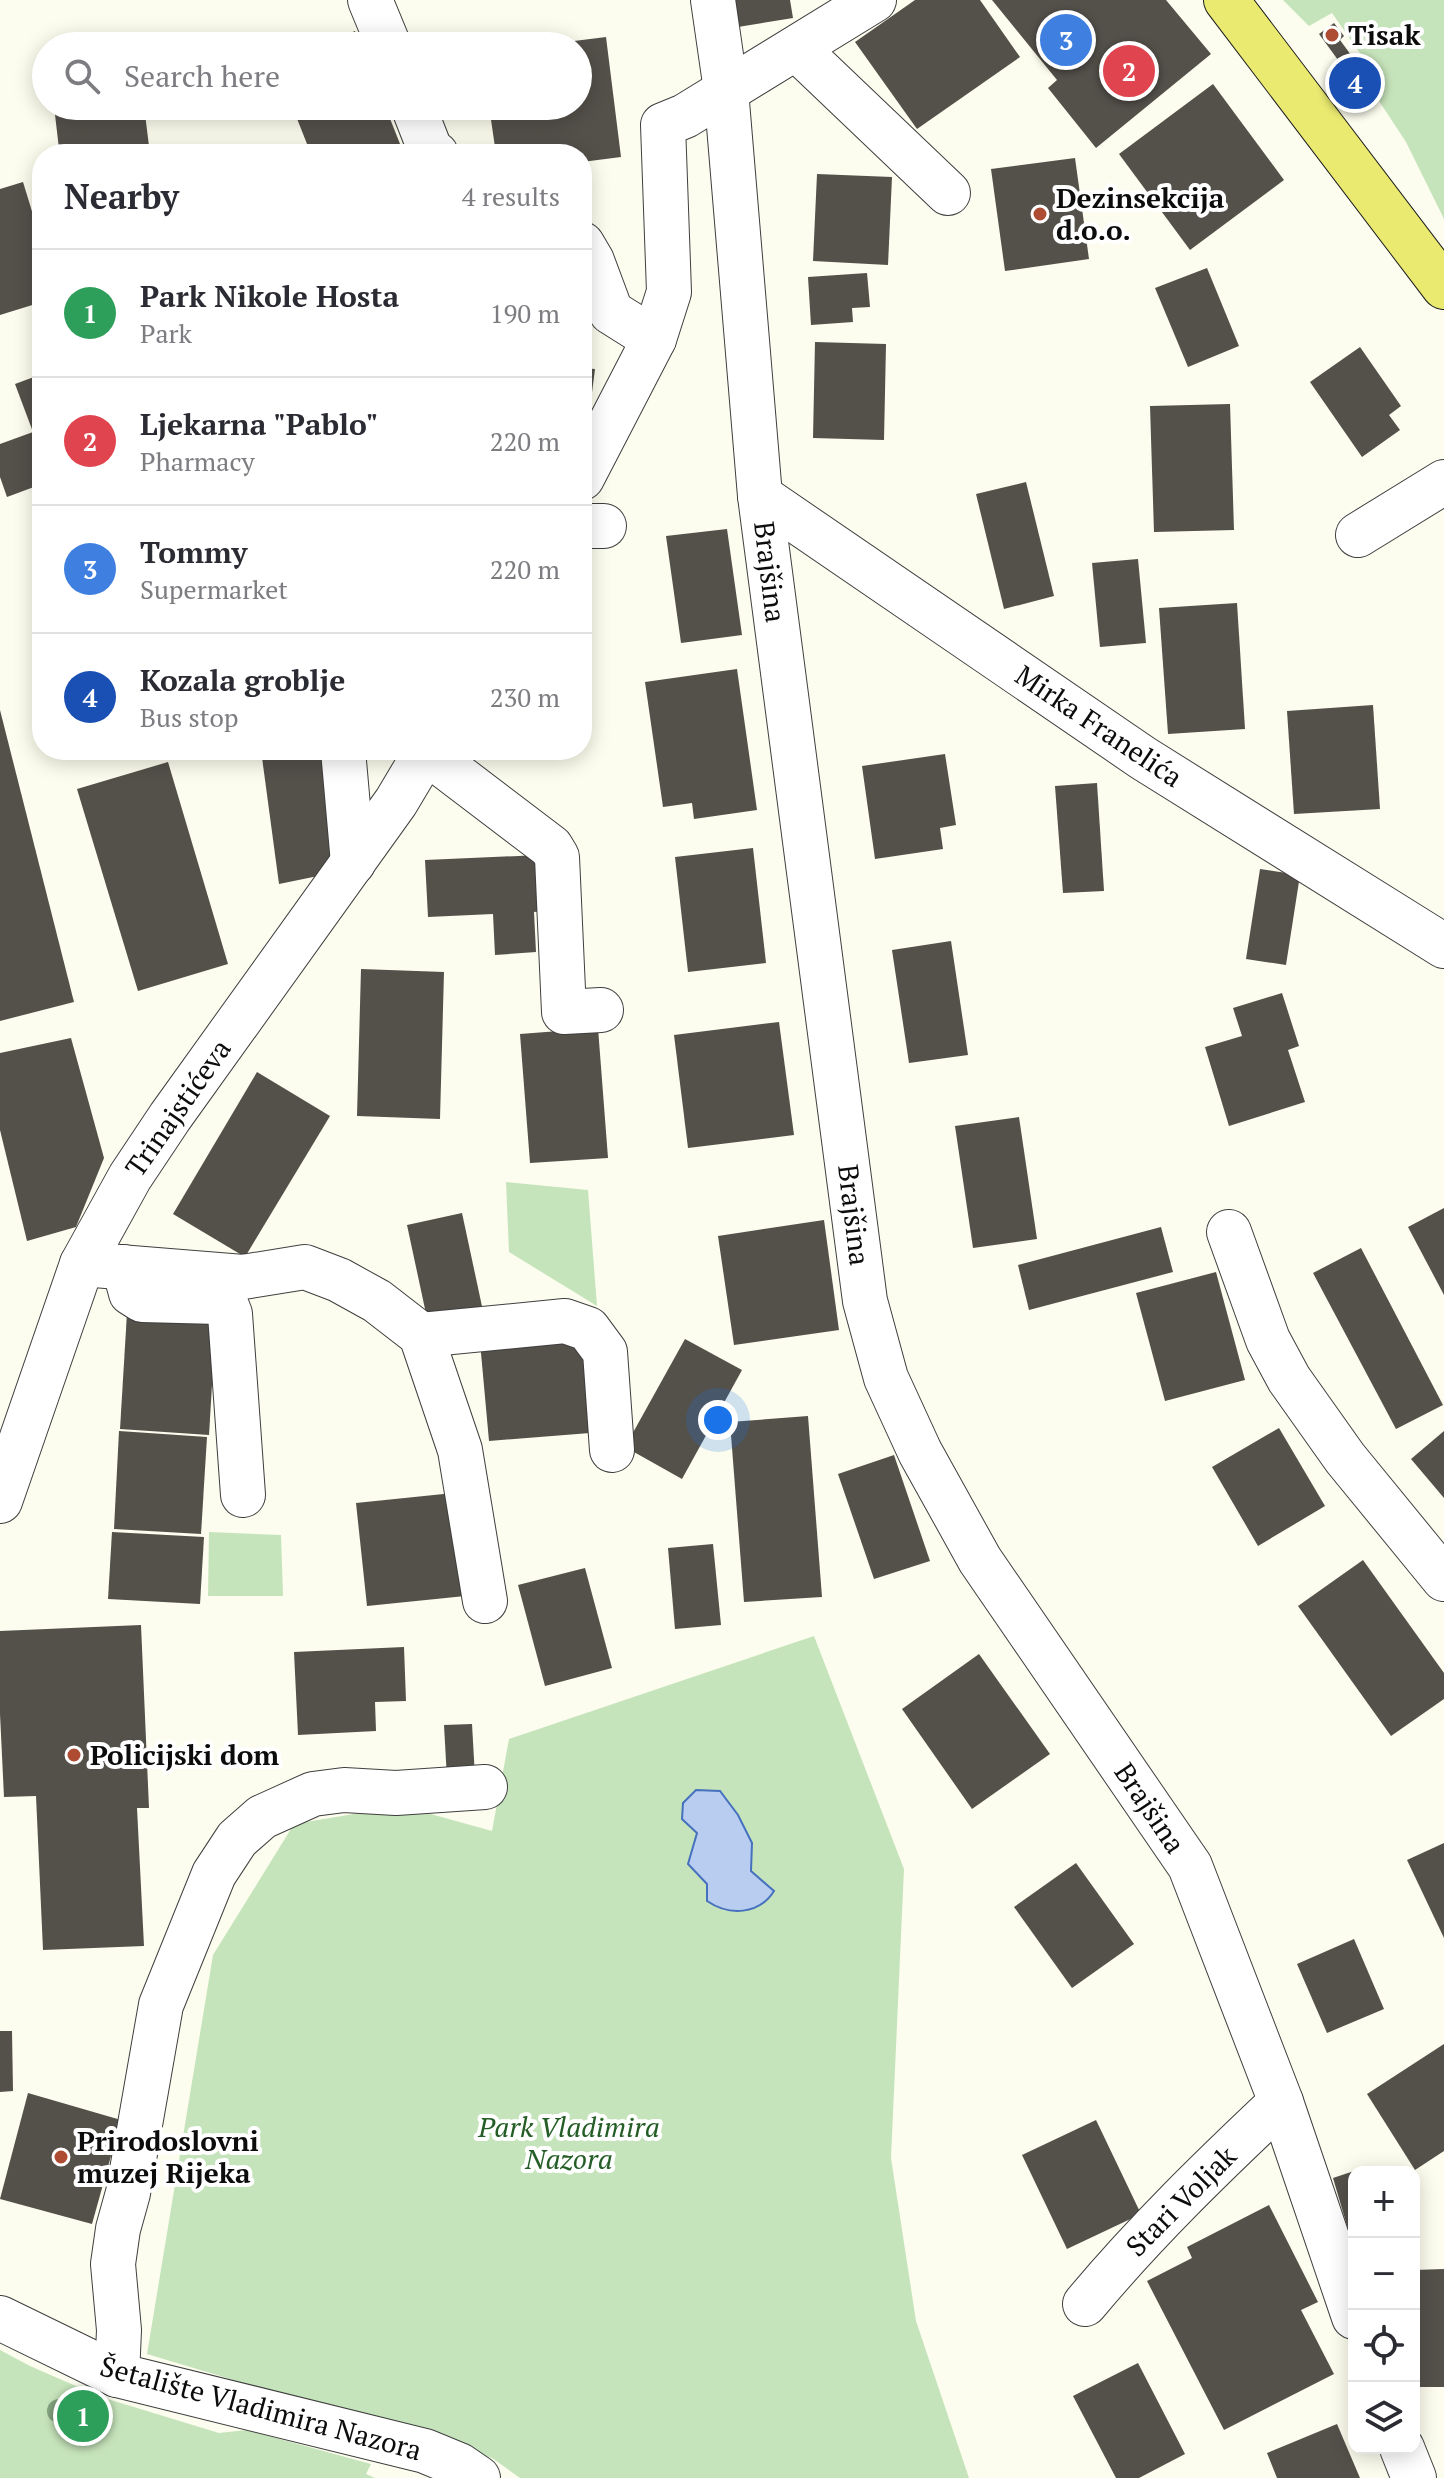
<!DOCTYPE html>
<meta charset="utf-8">
<style>
:root{--surface:#fff;--page:#f2f2f3;--text:#2b2b33;--muted:#7c7c81;--line:#e1e1e2;--accent:#ad4b33}
body{margin:0;font-family:"PT Serif",serif;background:var(--page);color:var(--text)}
.controls{position:absolute;right:24px;bottom:24px;display:grid;overflow:hidden;border-radius:16px;box-shadow:0 4px 20px #0003}
.controls button{width:72px;height:72px;display:grid;place-items:center;padding:0;border:0;border-bottom:2px solid var(--line);background:var(--surface);color:var(--text);font:40px sans-serif}
.you{position:absolute;left:718px;top:1420px;width:28px;height:28px;margin:-20px;border:6px solid #fff;border-radius:50%;background:#1a73e8;box-shadow:0 0 0 12px #1a73e833}
.badge{display:grid;place-items:center;width:52px;height:52px;border-radius:50%;background:var(--accent);color:#fff;font-size:26px;font-weight:700}
.pin{position:absolute;translate:-50% -50%;border:4px solid #fff;box-shadow:0 2px 8px #0006}
.list{margin:0;padding:0;list-style:none}
h2{display:flex;justify-content:space-between;align-items:center;height:104px;margin:0;padding:0 32px;font-size:34px}
h2 small{font-size:26px;font-weight:400;color:var(--muted)}
.list li{display:grid;grid-template-columns:52px 1fr auto;gap:24px;align-items:center;box-sizing:border-box;height:128px;padding:0 32px;border-top:2px solid var(--line)}
.list b{display:block;font-size:30px;white-space:nowrap}
.list p{margin:0;font-size:26px;white-space:nowrap;color:var(--muted)}
.list em{font-size:26px;font-style:normal;color:var(--muted)}
.icon{flex:none;width:44px;height:44px;fill:none;stroke:currentColor;stroke-width:2;stroke-linecap:round;stroke-linejoin:round}
.map{position:relative;flex:none;width:1444px;height:2478px;overflow:hidden}
.search{position:absolute;background:var(--surface);box-shadow:0 4px 20px #0003;left:32px;top:32px;width:560px;height:88px;display:flex;align-items:center;gap:20px;box-sizing:border-box;padding:0 28px;border-radius:44px;color:var(--muted);font-size:30px}
.panel{position:absolute;background:var(--surface);box-shadow:0 4px 20px #0003;left:32px;top:144px;width:560px;height:616px;border-radius:32px}
.map>svg:first-child{display:block}
</style>
<div class="map">
<svg width="1444" height="2478" viewBox="0 0 1444 2478">
<rect width="100%" height="100%" fill="#fcfdee"/>
<g fill="#c6e4bb">
<polygon points="1283,0 1444,0 1444,219 1406,142 1360,72 1364,59 1332,13 1309,26"/>
<polygon points="506,1182 588,1190 597,1306 509,1252"/>
<polygon points="209,1532 281,1535 283,1596 208,1596"/>
<polygon points="814,1636 904,1869 891,2158 916,2321 969,2478 520,2478 492,2458 147,2354 213,1955 294,1824 402,1806 492,1831 509,1739"/>
<polygon points="0,2350 30,2366 101,2397 219,2433 247,2430 371,2464 366,2474 375,2478 0,2478"/>
</g>
<path fill="#b8cdef" stroke="#4671be" stroke-width="2" d="M 696,1790 L 720,1791 L 738,1815 L 752,1843 L 751,1871 L 774,1891 C 759,1915 729,1916 707,1901 L 707,1884 L 688,1864 L 697,1833 L 682,1819 L 683,1803 Z"/>
<g fill="#54504a">
<polygon points="734,0 790,0 793,18 738,27"/>
<polygon points="915,0 980,0 1020,57 917,129 855,42"/>
<polygon points="992,0 1166,0 1211,54 1096,148 1048,88 1057,80"/>
<polygon points="1334,23 1344,36 1340,40 1359,66 1349,75 1319,34"/>
<polygon points="355,31 361,46 318,46"/>
<polygon points="606,37 621,157 582,162 582,154 496,154 489,106 578,106 578,46 550,46 550,44"/>
<polygon points="137,39 137,46 93,46 93,44"/>
<polygon points="1213,84 1284,180 1190,250 1119,154"/>
<polygon points="54,106 144,106 150,154 107,154 105,144 59,149"/>
<polygon points="292,106 385,106 404,154 311,154"/>
<polygon points="1075,158 1089,259 1005,271 991,169"/>
<polygon points="817,174 892,177 888,265 813,261"/>
<polygon points="23,182 42,244 42,302 0,315 0,189"/>
<polygon points="1207,268 1239,346 1188,367 1155,288"/>
<polygon points="867,273 870,307 852,308 853,322 811,325 808,277"/>
<polygon points="815,342 886,344 884,440 813,438"/>
<polygon points="1360,347 1401,406 1389,415 1400,430 1362,457 1310,382"/>
<polygon points="582,368 595,369 588,424 582,423"/>
<polygon points="42,374 42,484 7,497 0,477 0,444 33,432 15,384"/>
<polygon points="1230,404 1234,530 1154,532 1150,406"/>
<polygon points="1026,482 1054,596 1004,609 976,494"/>
<polygon points="727,529 742,635 681,643 666,536"/>
<polygon points="1138,559 1146,643 1100,647 1092,563"/>
<polygon points="1237,603 1245,729 1168,734 1159,608"/>
<polygon points="737,669 757,810 694,819 692,803 663,807 645,682"/>
<polygon points="1373,705 1380,809 1294,814 1287,711"/>
<polygon points="0,710 74,1002 0,1021"/>
<polygon points="261,750 322,750 335,856 318,876 279,884"/>
<polygon points="352,750 394,750 394,760 351,759"/>
<polygon points="945,754 956,825 940,828 943,849 875,859 862,766"/>
<polygon points="168,762 228,964 138,991 77,789"/>
<polygon points="1097,783 1104,891 1063,893 1055,786"/>
<polygon points="753,848 766,963 688,972 675,857"/>
<polygon points="540,855 543,911 534,912 536,952 495,955 493,914 428,917 425,860"/>
<polygon points="1260,869 1300,875 1286,965 1246,959"/>
<polygon points="951,941 968,1055 909,1063 892,950"/>
<polygon points="361,969 444,972 440,1119 357,1116"/>
<polygon points="1282,993 1299,1046 1288,1050 1305,1102 1229,1126 1205,1047 1242,1036 1233,1008"/>
<polygon points="779,1022 794,1135 688,1148 674,1035"/>
<polygon points="598,1028 608,1158 530,1163 520,1034"/>
<polygon points="71,1038 104,1158 76,1227 27,1241 0,1130 0,1053"/>
<polygon points="257,1072 330,1116 245,1257 173,1214"/>
<polygon points="1019,1117 1037,1239 973,1248 955,1126"/>
<polygon points="1444,1208 1444,1295 1408,1227"/>
<polygon points="462,1213 483,1311 428,1323 407,1225"/>
<polygon points="824,1220 839,1330 734,1345 718,1236"/>
<polygon points="1161,1227 1173,1272 1029,1310 1018,1265"/>
<polygon points="1361,1248 1443,1405 1396,1429 1313,1273"/>
<polygon points="1216,1272 1245,1380 1165,1401 1136,1293"/>
<polygon points="127,1313 216,1319 209,1435 120,1429"/>
<polygon points="582,1334 590,1433 489,1441 480,1342"/>
<polygon points="685,1339 742,1370 682,1479 625,1447"/>
<polygon points="808,1416 822,1597 744,1602 730,1422"/>
<polygon points="1279,1428 1325,1506 1258,1546 1212,1467"/>
<polygon points="119,1431 207,1437 201,1534 114,1529"/>
<polygon points="1444,1431 1444,1498 1411,1459"/>
<polygon points="894,1455 930,1561 874,1579 838,1474"/>
<polygon points="463,1492 475,1595 367,1606 356,1503"/>
<polygon points="112,1532 204,1537 200,1604 108,1599"/>
<polygon points="713,1544 721,1625 675,1629 668,1548"/>
<polygon points="1363,1560 1444,1673 1444,1699 1391,1736 1298,1606"/>
<polygon points="585,1568 612,1668 545,1686 518,1585"/>
<polygon points="141,1625 149,1808 137,1808 144,1946 43,1950 36,1796 4,1797 0,1714 0,1631"/>
<polygon points="404,1647 406,1701 375,1702 376,1731 298,1735 294,1652"/>
<polygon points="979,1654 1050,1754 972,1809 902,1709"/>
<polygon points="472,1724 475,1777 447,1779 444,1725"/>
<polygon points="1444,1843 1444,1938 1407,1860"/>
<polygon points="1076,1863 1134,1944 1072,1988 1014,1907"/>
<polygon points="1354,1939 1384,2009 1327,2033 1297,1964"/>
<polygon points="0,2031 12,2031 13,2091 0,2092"/>
<polygon points="1444,2044 1444,2151 1415,2170 1367,2094"/>
<polygon points="28,2093 121,2120 92,2224 0,2199"/>
<polygon points="1096,2120 1141,2214 1067,2249 1022,2155"/>
<polygon points="1372,2166 1374,2172 1355,2172 1355,2171"/>
<polygon points="1354,2171 1354,2246 1353,2246 1333,2178"/>
<polygon points="1269,2205 1318,2302 1301,2310 1334,2374 1224,2430 1147,2281 1192,2258 1187,2247"/>
<polygon points="1444,2269 1444,2387 1418,2387 1415,2270"/>
<polygon points="1138,2363 1185,2454 1139,2478 1116,2478 1073,2396"/>
<polygon points="1337,2424 1360,2478 1277,2478 1267,2453"/>
</g>
<g fill="none" stroke-linecap="round" stroke-linejoin="round">
<defs>
<g id="minor">
<polyline points="370,0 389,46"/>
<polyline points="713,0 726,90 760,496 865,1301 886,1378 920,1452 980,1560 1190,1866 1281,2102 1354,2317"/>
<polyline points="797,49 948,193"/>
<polyline points="413,106 431,152 436,154"/>
<polyline points="582,244 592,261 611,312 654,339"/>
<polyline points="582,478 654,339 669,292 663,125 685,116 874,0"/>
<polyline points="760,496 1143,758 1444,946"/>
<polyline points="582,526 604,526"/>
<polyline points="1358,535 1444,482"/>
<polyline points="343,750 353,863"/>
<polyline points="426,752 551,847 557,857 564,1012 601,1010"/>
<polyline points="1229,1232 1268,1340 1289,1379 1345,1458 1444,1579"/>
<polyline points="82,1264 243,1277 305,1267 339,1280 377,1301 421,1335 460,1450 485,1601"/>
<polyline points="124,1267 131,1293 142,1300 219,1302 226,1304 230,1314 243,1495"/>
<polyline points="421,1335 565,1321 588,1329 605,1352 612,1450"/>
<polyline points="0,1501 82,1264 130,1177 170,1117 396,802 427,750"/>
<path d="M 1085,2304 C 1145,2232 1212,2167 1281,2102"/>
<polyline points="0,2318 117,2375 425,2451 459,2465 478,2478"/>
<polyline points="117,2375 119,2330 113,2264 118,2229 128,2193 161,2005 214,1874 237,1839 262,1817 313,1794 344,1790 396,1793 485,1787"/>
<polyline points="1402,2448 1414,2478"/>
</g>
<polyline id="major" points="1226,0 1444,287"/>
</defs>
<use href="#minor" stroke="#3f3f3f" stroke-width="46"/>
<use href="#major" stroke="#1d1d1d" stroke-width="46"/>
<use href="#minor" stroke="#fff" stroke-width="44"/>
<use href="#major" stroke="#eaea71" stroke-width="44"/>
</g>
<circle fill="#85a580" cx="59" cy="2411" r="12"/>
<g fill="#ad4b33" stroke="#fff" stroke-width="3">
<circle cx="1332" cy="35" r="8"/>
<circle cx="1040" cy="214" r="8"/>
<circle cx="74" cy="1755" r="8"/>
<circle cx="61" cy="2157" r="8"/>
</g>
<g text-anchor="middle" stroke-width="8" stroke-linejoin="round" paint-order="stroke">
<g font-size="28" font-weight="bold" fill="#0c0c0c" stroke="#fff" text-anchor="start">
<text x="1348" y="45">Tisak</text>
<text x="1056" y="208">Dezinsekcija<tspan x="1056" dy="32">d.o.o.</tspan></text>
<text x="90" y="1765">Policijski dom</text>
<text x="77" y="2151">Prirodoslovni<tspan x="77" dy="32">muzej Rijeka</tspan></text>
</g>
<g font-size="28" fill="#0c0c0c" stroke="#fff">
<text transform="translate(770 572) rotate(83)" y="10">Brajšina</text>
<text transform="translate(1099 726) rotate(34)" y="10">Mirka Franelića</text>
<text transform="translate(178 1108) rotate(-55)" y="10">Trinajstićeva</text>
<text transform="translate(854 1215) rotate(83)" y="10">Brajšina</text>
<text transform="translate(1150 1808) rotate(56)" y="10">Brajšina</text>
<text transform="translate(1181 2201) rotate(-45)" y="10">Stari Voljak</text>
<text transform="translate(261 2408) rotate(15)" y="10">Šetalište Vladimira Nazora</text>
</g>
<g font-size="28" font-style="italic" fill="#245d26" stroke="#fff">
<text x="569" y="2137">Park Vladimira<tspan x="569" dy="32">Nazora</tspan></text>
</g>
</g>
</svg>
<div class="controls">
<button>+</button>
<button>−</button>
<button><svg class="icon" aria-label="locate" viewBox="0 0 24 24"><circle cx="12" cy="12" r="6"/><path d="M12 2v4M12 18v4M2 12h4M18 12h4"/></svg></button>
<button><svg class="icon" aria-label="layers" viewBox="0 0 24 24"><path d="M12 4l9 5-9 5-9-5zM3 14l9 5 9-5"/></svg></button>
</div>
<div class="you"></div>
<div class="pin badge" style="left:83px;top:2416px;background:#2e9e5b">1</div>
<div class="pin badge" style="left:1129px;top:71px;background:#e0444e">2</div>
<div class="pin badge" style="left:1066px;top:40px;background:#3f7fe0">3</div>
<div class="pin badge" style="left:1355px;top:83px;background:#1a4fb4">4</div>
<div class="search"><svg class="icon" aria-label="search" viewBox="0 0 24 24"><circle cx="10" cy="10" r="6"/><path d="M15 15l6 6"/></svg>Search here</div>
<section class="panel">
<h2>Nearby<small>4 results</small></h2>
<ul class="list">
<li><span class="badge" style="background:#2e9e5b">1</span><div><b>Park Nikole Hosta</b><p>Park</p></div><em>190 m</em></li>
<li><span class="badge" style="background:#e0444e">2</span><div><b>Ljekarna &quot;Pablo&quot;</b><p>Pharmacy</p></div><em>220 m</em></li>
<li><span class="badge" style="background:#3f7fe0">3</span><div><b>Tommy</b><p>Supermarket</p></div><em>220 m</em></li>
<li><span class="badge" style="background:#1a4fb4">4</span><div><b>Kozala groblje</b><p>Bus stop</p></div><em>230 m</em></li>
</ul>
</section>
</div>
